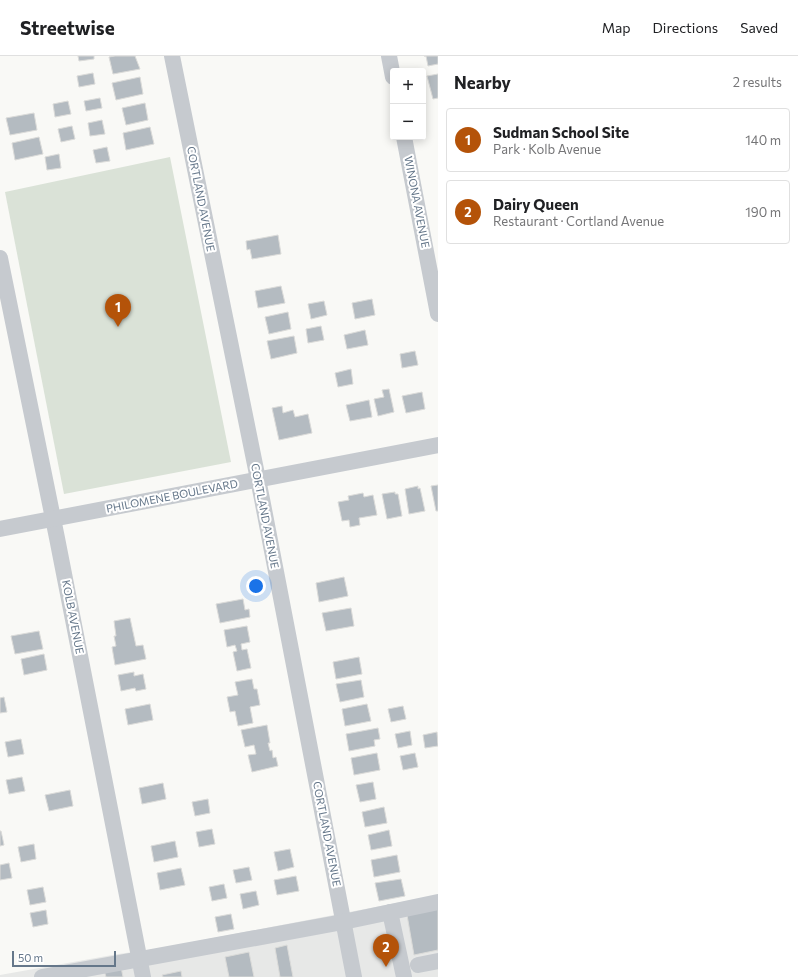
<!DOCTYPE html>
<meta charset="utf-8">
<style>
:root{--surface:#fff;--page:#f2f2f2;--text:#202124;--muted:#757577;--line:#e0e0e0;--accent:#b45309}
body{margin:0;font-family:Commissioner,sans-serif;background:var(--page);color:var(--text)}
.controls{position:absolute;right:12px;top:12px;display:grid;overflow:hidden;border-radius:4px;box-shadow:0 2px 10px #0003}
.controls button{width:36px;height:36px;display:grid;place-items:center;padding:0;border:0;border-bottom:1px solid var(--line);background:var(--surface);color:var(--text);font:20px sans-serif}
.scale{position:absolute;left:12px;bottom:10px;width:104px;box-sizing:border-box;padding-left:4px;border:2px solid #65778a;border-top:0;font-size:11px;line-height:14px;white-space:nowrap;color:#65778a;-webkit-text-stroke:3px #fff;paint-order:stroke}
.you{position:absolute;left:256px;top:530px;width:14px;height:14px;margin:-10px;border:3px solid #fff;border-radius:50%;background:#1a73e8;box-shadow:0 0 0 6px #1a73e833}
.badge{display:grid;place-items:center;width:26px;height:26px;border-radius:50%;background:var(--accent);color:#fff;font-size:13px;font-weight:700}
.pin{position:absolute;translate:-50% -33px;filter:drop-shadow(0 1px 2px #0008)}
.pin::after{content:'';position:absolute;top:21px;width:14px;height:12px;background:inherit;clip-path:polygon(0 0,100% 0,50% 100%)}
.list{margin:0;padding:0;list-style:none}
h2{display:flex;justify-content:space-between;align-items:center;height:52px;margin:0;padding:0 16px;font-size:17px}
h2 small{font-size:13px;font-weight:400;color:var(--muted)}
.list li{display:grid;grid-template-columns:26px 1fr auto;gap:12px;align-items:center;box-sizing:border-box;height:64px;margin:0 8px 8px;padding:0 8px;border:1px solid var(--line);border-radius:4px}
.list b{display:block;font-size:15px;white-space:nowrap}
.list p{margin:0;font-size:13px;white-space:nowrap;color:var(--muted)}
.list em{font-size:13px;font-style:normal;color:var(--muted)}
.map{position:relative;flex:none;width:438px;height:921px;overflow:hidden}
header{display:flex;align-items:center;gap:24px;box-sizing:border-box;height:56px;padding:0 20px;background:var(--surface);border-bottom:1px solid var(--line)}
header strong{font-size:19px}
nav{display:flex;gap:22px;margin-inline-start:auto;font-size:14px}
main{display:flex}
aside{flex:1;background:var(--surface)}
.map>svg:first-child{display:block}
</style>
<header>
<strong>Streetwise</strong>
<nav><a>Map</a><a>Directions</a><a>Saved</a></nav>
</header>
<main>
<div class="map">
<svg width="438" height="921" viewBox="0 0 438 921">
<rect width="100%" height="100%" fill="#f9f9f6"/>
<polygon fill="#e7e8e7" points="438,839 438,921 0,921 0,919 118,898 156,893"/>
<polygon fill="#dae2d7" points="170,101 231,406 64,438 5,136"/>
<g fill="#b4bbc1" stroke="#dbdbd9">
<polygon points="78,0 94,0 94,3 79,5"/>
<polygon points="115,0 135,0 140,13 113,18 109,1"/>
<polygon points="424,0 438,0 438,8 428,10 426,0"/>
<polygon points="93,17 95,28 79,31 77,20"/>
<polygon points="438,18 438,42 433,43 427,20"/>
<polygon points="140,21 143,38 116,44 112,27"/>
<polygon points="100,42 102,52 86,55 84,45"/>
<polygon points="68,45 71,58 55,61 53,48"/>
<polygon points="145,47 148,64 126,69 122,52"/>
<polygon points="34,57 37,74 10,79 6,62"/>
<polygon points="102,64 105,78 90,80 88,67"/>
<polygon points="72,70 75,83 61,86 58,73"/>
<polygon points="150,71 154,88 126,94 123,77"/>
<polygon points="39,81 43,98 15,104 12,87"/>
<polygon points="107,91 110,105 96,107 93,94"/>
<polygon points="59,98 61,112 47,114 45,101"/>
<polygon points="278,179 281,198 252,203 250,193 247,194 246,185"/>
<polygon points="281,230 285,247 258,252 255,235"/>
<polygon points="372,243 375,259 355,263 352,247"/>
<polygon points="324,245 327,259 311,263 308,248"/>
<polygon points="288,256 291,273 269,278 265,261"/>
<polygon points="321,270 324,284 308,287 306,273"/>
<polygon points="365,274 368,289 347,293 344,279"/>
<polygon points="294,280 297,297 271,303 267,285"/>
<polygon points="415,295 418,309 402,312 400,298"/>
<polygon points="351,313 353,328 338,331 335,317"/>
<polygon points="389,333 394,356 378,360 374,343 384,341 382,334"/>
<polygon points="422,336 425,353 406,357 402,340"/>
<polygon points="369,344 372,361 350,365 346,349"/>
<polygon points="282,350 283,357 293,354 295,361 308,358 312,377 279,384 272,352"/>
<polygon points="438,429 438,455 436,455 431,430"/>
<polygon points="418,430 418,433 420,432 425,455 409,458 405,433"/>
<polygon points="395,436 395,438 398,438 402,460 387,463 382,438"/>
<polygon points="363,437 364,441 373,439 377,459 359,462 360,469 350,471 349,464 342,465 338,446 349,444 348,440"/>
<polygon points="344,521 348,540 319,546 316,527"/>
<polygon points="243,543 245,554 249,553 250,561 220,567 216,548"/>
<polygon points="351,552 354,570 326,575 322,557"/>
<polygon points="130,562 136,590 143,589 146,603 115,609 112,591 116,590 114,580 116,580 114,565"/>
<polygon points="247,570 250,586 241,588 242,594 247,593 251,612 237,615 233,596 237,595 235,589 227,591 224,574"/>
<polygon points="39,575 43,593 15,598 11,580"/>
<polygon points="44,598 47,614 24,619 21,603"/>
<polygon points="359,601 362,618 336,623 333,606"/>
<polygon points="134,616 134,620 143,618 146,633 136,635 135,632 121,635 118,619"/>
<polygon points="252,623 254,633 257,633 260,649 250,651 253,667 238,670 235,655 230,656 227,641 238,639 235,626"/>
<polygon points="361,624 364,641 340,646 336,628"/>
<polygon points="4,641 7,656 0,657 0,642"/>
<polygon points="150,648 153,664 128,669 125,653"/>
<polygon points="367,648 371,665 345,670 342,653"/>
<polygon points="403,650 406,663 391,666 388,653"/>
<polygon points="267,669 270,687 268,687 270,695 272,694 273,702 276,701 278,710 252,716 248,699 256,698 254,689 245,691 241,674"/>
<polygon points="378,672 380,683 374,684 375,690 349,695 346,678"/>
<polygon points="410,675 412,689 398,692 395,678"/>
<polygon points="437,676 438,690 425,692 423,679"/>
<polygon points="21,683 24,698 8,701 5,686"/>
<polygon points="377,697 380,714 354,719 351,702"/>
<polygon points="415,697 418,711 403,714 400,700"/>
<polygon points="22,721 25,735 9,738 6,724"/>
<polygon points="373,726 376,743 360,746 356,729"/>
<polygon points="163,727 166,743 142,748 139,732"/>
<polygon points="70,734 73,750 49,755 45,739"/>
<polygon points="208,743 210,757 195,760 192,746"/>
<polygon points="384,751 387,767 365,771 362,756"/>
<polygon points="212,773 215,788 199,791 196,776"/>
<polygon points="389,774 392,790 371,794 368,779"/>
<polygon points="0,775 1,775 4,789 0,790"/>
<polygon points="175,785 178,801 154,806 151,790"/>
<polygon points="34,788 36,803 21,806 18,791"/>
<polygon points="290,793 294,811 278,815 274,796"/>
<polygon points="397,799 400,816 374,821 371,804"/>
<polygon points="9,807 12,822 0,824 0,809"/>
<polygon points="249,811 252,824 236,827 233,814"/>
<polygon points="181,812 185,829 160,834 157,817"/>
<polygon points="296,820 299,835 277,839 274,824"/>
<polygon points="401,823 405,840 379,845 375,827"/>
<polygon points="224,828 227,842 212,845 209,831"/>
<polygon points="43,831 46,846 30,849 27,834"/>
<polygon points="256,835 259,849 243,853 240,838"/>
<polygon points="438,852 438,894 414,899 407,859"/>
<polygon points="46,854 48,868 33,871 30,857"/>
<polygon points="231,858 234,873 218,876 215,861"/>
<polygon points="287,889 293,921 280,921 275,892"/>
<polygon points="249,896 254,921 229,921 225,901"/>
<polygon points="121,911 123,921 106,921 104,914"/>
<polygon points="181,915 182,921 163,921 162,919"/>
</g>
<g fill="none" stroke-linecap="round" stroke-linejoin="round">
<g stroke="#c6cacf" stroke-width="16">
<polyline points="172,0 262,443 354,921"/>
<polyline points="389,0 393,21"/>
<polyline points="404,81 438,258"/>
<polyline points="0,202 57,482 143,921"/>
<polyline points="0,473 438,389"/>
<polyline points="390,856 404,921"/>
<polyline points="418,909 438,905"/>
<polyline points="42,921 343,866 438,846"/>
</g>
</g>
<g text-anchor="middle" stroke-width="4" stroke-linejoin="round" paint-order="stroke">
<g font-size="11" fill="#65778a" stroke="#fff">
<text transform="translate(201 143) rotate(79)" y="4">CORTLAND AVENUE</text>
<text transform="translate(417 146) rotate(79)" y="4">WINONA AVENUE</text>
<text transform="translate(172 440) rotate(-11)" y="4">PHILOMENE BOULEVARD</text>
<text transform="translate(265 460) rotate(79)" y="4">CORTLAND AVENUE</text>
<text transform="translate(73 561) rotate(79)" y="4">KOLB AVENUE</text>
<text transform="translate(327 778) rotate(79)" y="4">CORTLAND AVENUE</text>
</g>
</g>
</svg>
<div class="controls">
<button>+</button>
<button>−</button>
</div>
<div class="scale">50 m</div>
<div class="you"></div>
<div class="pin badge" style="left:118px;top:271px">1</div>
<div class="pin badge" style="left:386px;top:911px">2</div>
</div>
<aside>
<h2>Nearby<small>2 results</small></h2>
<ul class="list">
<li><span class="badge">1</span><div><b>Sudman School Site</b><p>Park · Kolb Avenue</p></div><em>140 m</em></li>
<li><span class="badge">2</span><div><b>Dairy Queen</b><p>Restaurant · Cortland Avenue</p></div><em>190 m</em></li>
</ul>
</aside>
</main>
